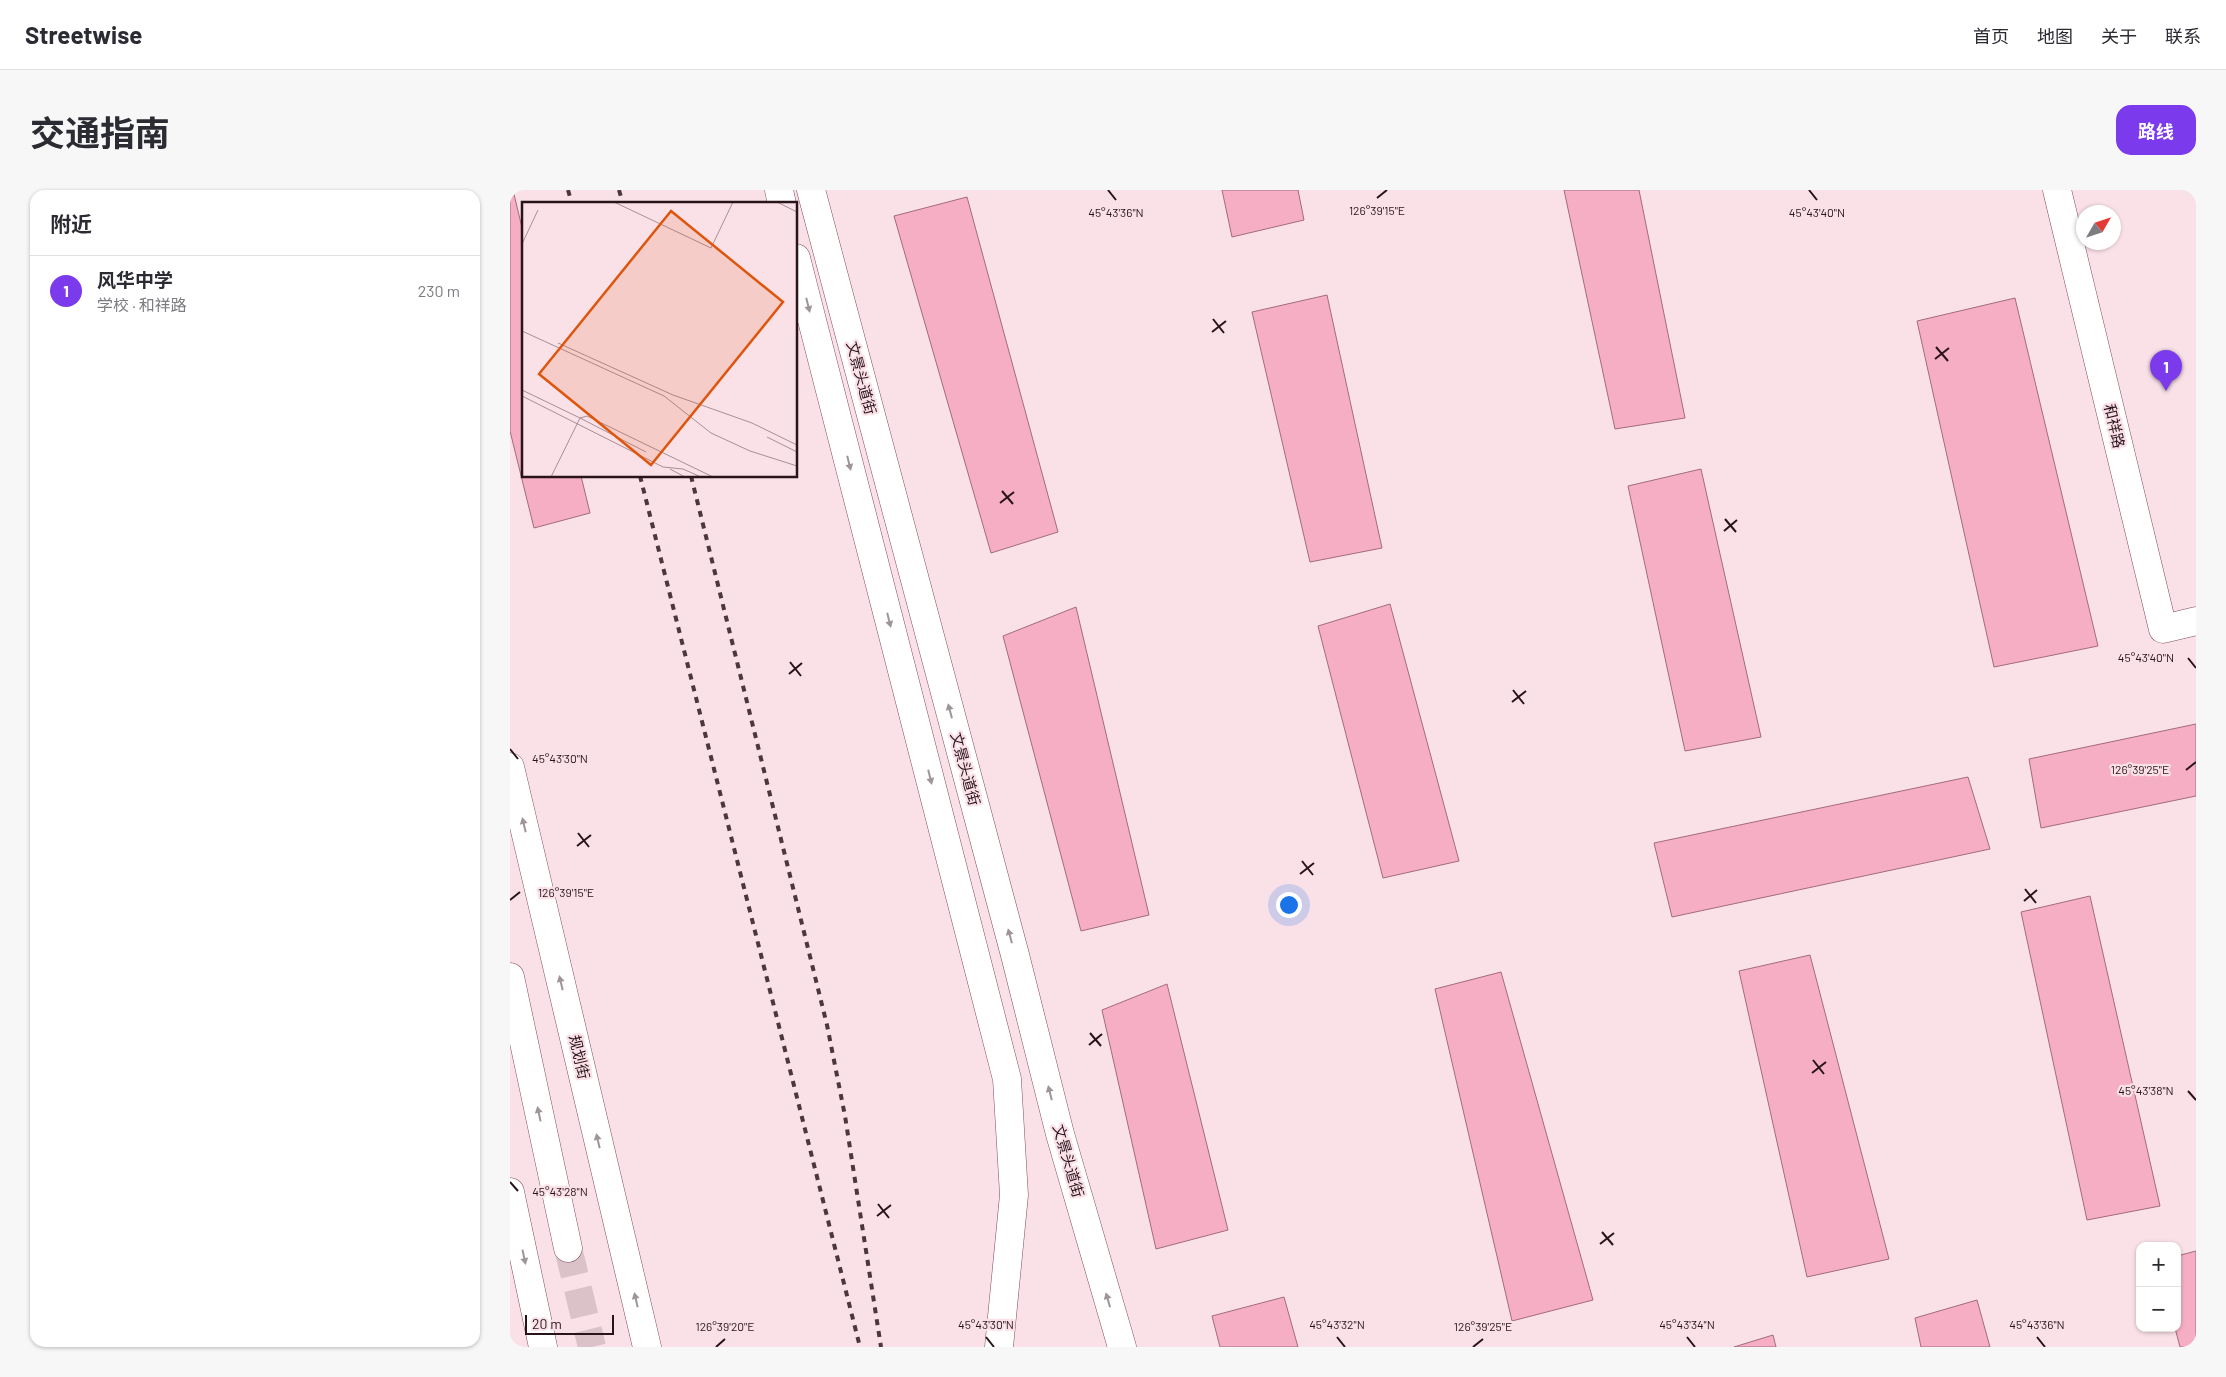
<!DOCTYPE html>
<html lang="zh">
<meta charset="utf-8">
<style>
:root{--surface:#fff;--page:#f7f7f7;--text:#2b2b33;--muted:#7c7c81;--line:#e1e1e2;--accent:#7c3aed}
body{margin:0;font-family:Barlow,"Noto Sans SC",sans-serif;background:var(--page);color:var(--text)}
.controls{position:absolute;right:15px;bottom:15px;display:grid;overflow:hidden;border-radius:10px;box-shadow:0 1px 4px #0004}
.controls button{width:45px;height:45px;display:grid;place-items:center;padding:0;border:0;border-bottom:1px solid var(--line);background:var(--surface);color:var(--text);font:25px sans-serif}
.compass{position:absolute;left:1566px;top:15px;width:45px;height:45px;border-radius:50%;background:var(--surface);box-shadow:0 1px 4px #0004;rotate:51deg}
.scale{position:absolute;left:15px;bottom:12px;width:89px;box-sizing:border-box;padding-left:5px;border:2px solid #2a141c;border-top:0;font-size:14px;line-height:18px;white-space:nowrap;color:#2a141c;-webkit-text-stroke:4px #fae1e8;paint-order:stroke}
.you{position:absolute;left:778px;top:714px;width:18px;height:18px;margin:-12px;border:4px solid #fff;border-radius:50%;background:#1a73e8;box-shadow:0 0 0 8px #1a73e833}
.badge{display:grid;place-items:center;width:32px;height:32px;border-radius:50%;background:var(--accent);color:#fff;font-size:16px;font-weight:700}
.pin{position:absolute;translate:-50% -41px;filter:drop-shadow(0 1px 2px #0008)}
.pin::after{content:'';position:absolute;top:26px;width:18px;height:15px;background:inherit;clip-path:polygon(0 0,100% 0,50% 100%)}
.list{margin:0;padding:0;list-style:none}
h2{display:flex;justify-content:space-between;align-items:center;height:65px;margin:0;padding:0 20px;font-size:21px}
h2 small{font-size:16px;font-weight:400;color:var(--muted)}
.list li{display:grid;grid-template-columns:32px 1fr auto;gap:15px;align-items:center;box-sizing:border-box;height:70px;padding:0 20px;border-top:1px solid var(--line)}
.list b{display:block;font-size:19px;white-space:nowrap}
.list p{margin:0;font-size:16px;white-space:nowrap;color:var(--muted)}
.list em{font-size:16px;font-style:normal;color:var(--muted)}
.map{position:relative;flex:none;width:1686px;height:1157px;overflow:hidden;border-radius:15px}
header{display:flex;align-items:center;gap:30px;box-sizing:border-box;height:70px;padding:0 25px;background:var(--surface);border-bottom:1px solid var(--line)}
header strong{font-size:24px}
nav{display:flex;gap:28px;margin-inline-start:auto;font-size:18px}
.intro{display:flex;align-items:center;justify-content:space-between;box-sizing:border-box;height:120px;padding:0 30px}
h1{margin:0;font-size:35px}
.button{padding:12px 22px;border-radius:15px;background:var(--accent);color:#fff;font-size:18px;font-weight:700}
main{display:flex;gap:30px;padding:0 30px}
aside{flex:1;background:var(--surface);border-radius:15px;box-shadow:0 1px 4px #0004}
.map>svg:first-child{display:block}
</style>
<header>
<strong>Streetwise</strong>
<nav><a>首页</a><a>地图</a><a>关于</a><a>联系</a></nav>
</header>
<div class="intro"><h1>交通指南</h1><a class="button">路线</a></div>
<main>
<aside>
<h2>附近<small></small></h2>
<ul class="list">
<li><span class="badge">1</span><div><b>风华中学</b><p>学校 · 和祥路</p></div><em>230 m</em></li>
</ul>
</aside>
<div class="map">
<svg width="1686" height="1157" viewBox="0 0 1686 1157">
<rect width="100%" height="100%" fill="#fae1e8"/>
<g fill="#f6aec5" stroke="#a26b7d">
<polygon points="0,0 3,0 14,46 14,286 71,286 80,323 24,338 0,241"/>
<polygon points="712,0 788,0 794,30 722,47"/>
<polygon points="1054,0 1129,0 1175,228 1105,239"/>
<polygon points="457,7 548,342 481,363 384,26"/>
<polygon points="817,105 872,358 800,372 742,122"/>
<polygon points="1505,108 1588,456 1484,477 1407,131"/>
<polygon points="1191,279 1251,547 1175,561 1118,296"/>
<polygon points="880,414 949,671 873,688 808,436"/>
<polygon points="566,417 639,725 571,741 493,446"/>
<polygon points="1686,534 1686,606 1531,638 1519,569"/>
<polygon points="1458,587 1480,659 1162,727 1144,653"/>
<polygon points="1580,706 1650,1016 1577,1030 1511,722"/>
<polygon points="1300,765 1379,1069 1297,1087 1229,781"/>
<polygon points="991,782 1083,1110 1002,1131 925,799"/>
<polygon points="657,794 718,1040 646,1059 592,820"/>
<polygon points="1686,1061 1686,1157 1670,1157 1665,1138 1667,1138 1667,1066"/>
<polygon points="774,1107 788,1157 710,1157 702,1126"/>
<polygon points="1467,1110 1480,1157 1411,1157 1405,1128"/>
<polygon points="1263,1145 1266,1157 1224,1157"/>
</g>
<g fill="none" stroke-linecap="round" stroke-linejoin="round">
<polyline stroke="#dbc2c9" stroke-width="28" stroke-dasharray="28 14" stroke-linecap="butt" points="58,1058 82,1157"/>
<defs>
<polyline id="tertiary" points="1547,0 1653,439 1686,431"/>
<g id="secondary">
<polyline points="269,0 272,14"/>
<polyline points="301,0 505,765 550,944 612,1157"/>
<polyline points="286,68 497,889 504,1005 489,1157"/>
<polyline points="0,577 137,1157"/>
<polyline points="0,787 58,1058"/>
<polyline points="0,1002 33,1157"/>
</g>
</defs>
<use href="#tertiary" stroke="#804c5e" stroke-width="29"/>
<use href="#secondary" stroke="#804c5e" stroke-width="29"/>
<use href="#tertiary" stroke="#fff" stroke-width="28"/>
<use href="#secondary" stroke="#fff" stroke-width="28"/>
<g stroke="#4d373f" stroke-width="4" stroke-dasharray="6 6" stroke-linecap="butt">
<polyline points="58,0 62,14"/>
<polyline points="109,0 113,14"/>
<polyline points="130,286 350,1157"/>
<polyline points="181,286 317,835 335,926 371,1157"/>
</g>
</g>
<defs><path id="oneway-solid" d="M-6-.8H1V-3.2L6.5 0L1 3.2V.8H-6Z" transform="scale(1.25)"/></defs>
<g fill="#9f9599">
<use href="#oneway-solid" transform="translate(298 115) rotate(76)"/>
<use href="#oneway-solid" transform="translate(339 273) rotate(76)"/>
<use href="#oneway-solid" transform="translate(379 430) rotate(76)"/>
<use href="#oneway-solid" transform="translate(440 521) rotate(-105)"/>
<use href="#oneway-solid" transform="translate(420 587) rotate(76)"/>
<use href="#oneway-solid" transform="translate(14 635) rotate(-103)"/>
<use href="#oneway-solid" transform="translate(500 746) rotate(-105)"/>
<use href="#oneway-solid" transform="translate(51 793) rotate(-103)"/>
<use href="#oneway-solid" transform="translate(540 903) rotate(-104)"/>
<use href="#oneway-solid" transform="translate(29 924) rotate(-102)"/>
<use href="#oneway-solid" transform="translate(88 951) rotate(-103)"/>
<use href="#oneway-solid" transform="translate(14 1067) rotate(78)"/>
<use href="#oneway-solid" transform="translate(126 1110) rotate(-103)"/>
<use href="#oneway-solid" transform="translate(598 1110) rotate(-106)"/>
</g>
<path fill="none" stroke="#2a141c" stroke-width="2" d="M 598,0 L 606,10M 1299,0 L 1307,10M 867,8 L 877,0M 703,129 L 714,143M 702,142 L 716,131M 1426,157 L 1438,171M 1425,169 L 1439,158M 492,301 L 503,314M 490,313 L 504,302M 1215,329 L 1226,342M 1214,341 L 1227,330M 1678,468 L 1686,478M 280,472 L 291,486M 279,484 L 292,473M 1003,500 L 1014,514M 1002,512 L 1016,501M 0,559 L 8,569M 1676,580 L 1686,572M 68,643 L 79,657M 67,656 L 81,645M 792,671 L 803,685M 790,684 L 804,673M 1515,699 L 1526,713M 0,710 L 10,702M 1514,711 L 1527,700M 580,843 L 591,856M 579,855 L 592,844M 1303,870 L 1314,884M 1302,883 L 1316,872M 1678,901 L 1686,910M 0,992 L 8,1001M 368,1014 L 379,1028M 367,1026 L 381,1015M 1092,1042 L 1103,1055M 1090,1054 L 1104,1043M 476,1147 L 484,1157M 827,1147 L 835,1157M 1177,1147 L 1185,1157M 1527,1147 L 1535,1157M 206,1157 L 215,1149M 963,1157 L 973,1149"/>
<g text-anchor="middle" stroke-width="4.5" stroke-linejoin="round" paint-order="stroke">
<g font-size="15" fill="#2a141c" stroke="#fae1e8">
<text transform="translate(351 188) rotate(75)" y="5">文景头道街</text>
<text transform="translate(1604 236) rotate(77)" y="5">和祥路</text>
<text transform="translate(455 579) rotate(75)" y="5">文景头道街</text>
<text transform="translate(69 867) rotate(77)" y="5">规划街</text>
<text transform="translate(558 971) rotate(74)" y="5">文景头道街</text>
</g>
</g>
<g transform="translate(12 12)">
<rect width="275" height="275" fill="#fae1e8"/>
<path fill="none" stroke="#a78f96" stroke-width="1" d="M 92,0 L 189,46 L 211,0M 255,0 L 275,10M 0,42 L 16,8M 0,129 L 142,194 L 189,231 L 228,249 L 275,264M 36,141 L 151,193 L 230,221 L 275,243M 0,188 L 58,216 L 65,214 L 191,275M 0,194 L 141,265 L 161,267 L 179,275M 58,216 L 124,250M 245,235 L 275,250M 148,267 L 163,275M 29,275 L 58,216"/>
<path fill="#de560d" fill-opacity="0.15" stroke="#de560d" stroke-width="2.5" d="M 149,9 L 261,100 L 129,263 L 17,172 Z"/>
<rect width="275" height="275" fill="none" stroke="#2a141c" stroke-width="2.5"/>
</g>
<g font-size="12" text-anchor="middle" fill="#2a141c" stroke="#fae1e8" stroke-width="4.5" stroke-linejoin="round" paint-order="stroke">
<text x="867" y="25">126°39'15"E</text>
<text x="606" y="27">45°43'36"N</text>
<text x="1307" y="27">45°43'40"N</text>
<text x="1636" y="472">45°43'40"N</text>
<text x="50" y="573">45°43'30"N</text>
<text x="1630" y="584">126°39'25"E</text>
<text x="56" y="707">126°39'15"E</text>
<text x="1636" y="905">45°43'38"N</text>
<text x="50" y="1006">45°43'28"N</text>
<text x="476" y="1139">45°43'30"N</text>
<text x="827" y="1139">45°43'32"N</text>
<text x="1177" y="1139">45°43'34"N</text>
<text x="1527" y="1139">45°43'36"N</text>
<text x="215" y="1141">126°39'20"E</text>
<text x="973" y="1141">126°39'25"E</text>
</g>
</svg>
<div class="controls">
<button>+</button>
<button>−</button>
</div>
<svg class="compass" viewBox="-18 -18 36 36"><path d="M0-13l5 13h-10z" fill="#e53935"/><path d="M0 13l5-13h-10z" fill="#7c7c81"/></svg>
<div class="scale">20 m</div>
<div class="you"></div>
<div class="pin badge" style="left:1656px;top:201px">1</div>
</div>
</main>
